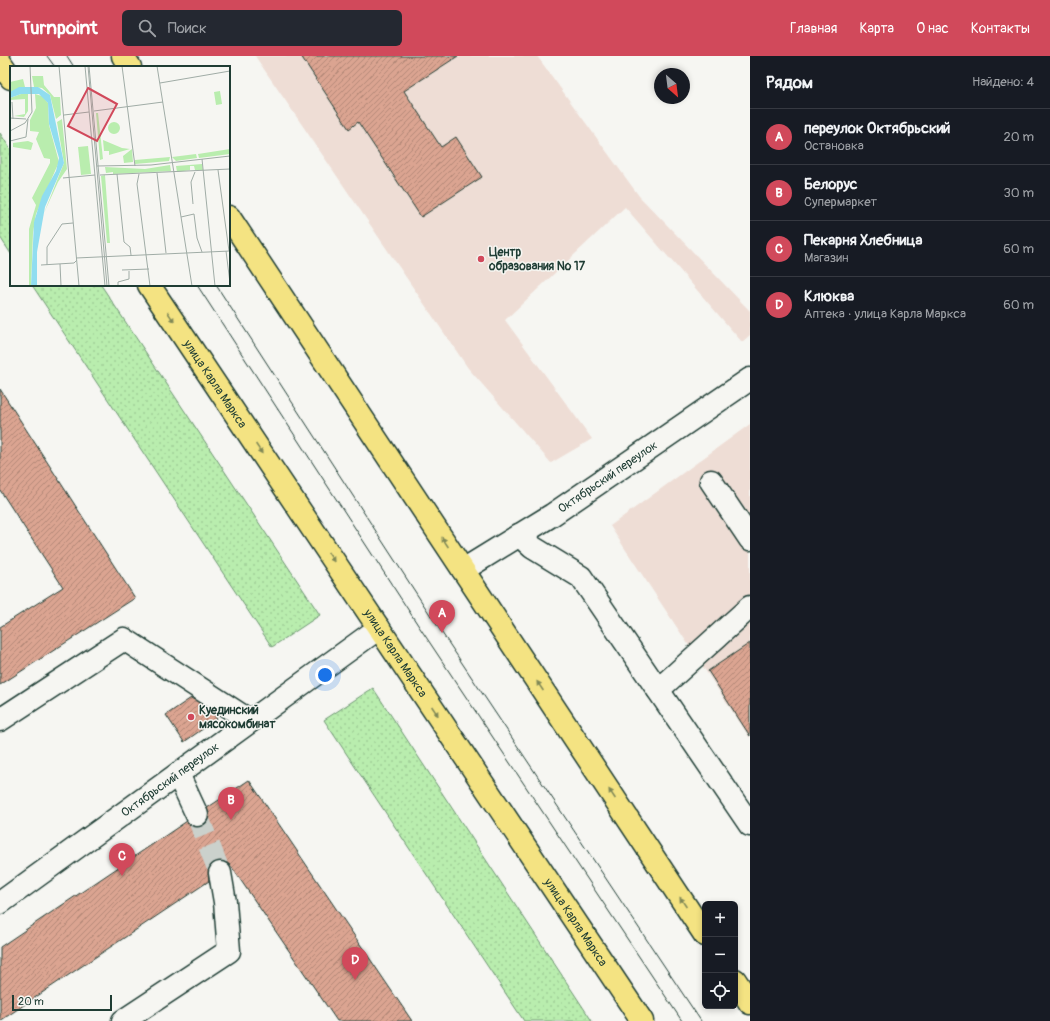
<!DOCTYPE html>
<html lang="ru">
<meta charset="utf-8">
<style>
:root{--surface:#171b24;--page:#242831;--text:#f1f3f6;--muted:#9ea1a6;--line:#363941;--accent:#d1495b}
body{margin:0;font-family:Pangolin,sans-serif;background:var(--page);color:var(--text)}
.controls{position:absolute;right:12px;bottom:12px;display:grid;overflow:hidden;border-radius:6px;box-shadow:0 2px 6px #0003}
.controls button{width:36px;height:36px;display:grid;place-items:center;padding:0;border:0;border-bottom:1px solid var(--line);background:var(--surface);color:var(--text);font:20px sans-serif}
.compass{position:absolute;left:654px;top:12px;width:36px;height:36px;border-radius:50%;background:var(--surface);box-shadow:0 2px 6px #0003;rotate:152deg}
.scale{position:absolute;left:12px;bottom:10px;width:100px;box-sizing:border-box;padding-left:4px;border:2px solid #1f3d34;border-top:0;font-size:11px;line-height:14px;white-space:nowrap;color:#1f3d34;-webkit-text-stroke:3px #f6f6f2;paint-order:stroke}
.you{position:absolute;left:325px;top:619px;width:14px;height:14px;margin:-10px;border:3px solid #fff;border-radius:50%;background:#1a73e8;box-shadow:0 0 0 6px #1a73e833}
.badge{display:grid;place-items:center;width:26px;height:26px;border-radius:50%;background:var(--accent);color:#fff;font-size:13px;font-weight:700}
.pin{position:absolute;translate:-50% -33px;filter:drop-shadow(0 1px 2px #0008)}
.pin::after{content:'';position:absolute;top:21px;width:14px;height:12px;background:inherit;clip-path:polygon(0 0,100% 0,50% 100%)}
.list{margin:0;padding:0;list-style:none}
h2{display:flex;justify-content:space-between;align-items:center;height:52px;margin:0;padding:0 16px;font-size:17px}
h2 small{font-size:13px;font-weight:400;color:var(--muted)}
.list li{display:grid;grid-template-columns:26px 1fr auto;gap:12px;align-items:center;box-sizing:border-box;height:56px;padding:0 16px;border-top:1px solid var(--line)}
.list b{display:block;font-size:15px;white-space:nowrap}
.list p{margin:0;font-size:13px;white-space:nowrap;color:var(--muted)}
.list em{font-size:13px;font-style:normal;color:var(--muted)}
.icon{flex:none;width:22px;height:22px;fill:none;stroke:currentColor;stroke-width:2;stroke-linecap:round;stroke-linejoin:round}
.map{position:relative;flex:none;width:750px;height:965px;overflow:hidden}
header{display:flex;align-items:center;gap:24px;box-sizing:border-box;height:56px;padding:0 20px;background:var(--accent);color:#fff}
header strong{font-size:19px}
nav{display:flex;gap:22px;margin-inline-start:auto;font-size:14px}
.search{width:280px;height:36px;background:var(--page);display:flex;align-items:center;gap:10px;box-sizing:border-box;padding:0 14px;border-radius:6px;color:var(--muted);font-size:15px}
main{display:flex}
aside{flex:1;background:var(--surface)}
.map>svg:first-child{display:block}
</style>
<header>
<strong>Turnpoint</strong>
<div class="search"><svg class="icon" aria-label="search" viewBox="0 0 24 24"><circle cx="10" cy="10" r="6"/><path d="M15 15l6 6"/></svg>Поиск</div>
<nav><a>Главная</a><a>Карта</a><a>О нас</a><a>Контакты</a></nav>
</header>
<main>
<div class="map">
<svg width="750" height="965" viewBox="0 0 750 965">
<defs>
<pattern id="green-dots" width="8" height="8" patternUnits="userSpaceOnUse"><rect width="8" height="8" fill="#b9edae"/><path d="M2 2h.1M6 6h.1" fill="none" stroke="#9fcc96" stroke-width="1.8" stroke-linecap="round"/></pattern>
<pattern id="building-hatch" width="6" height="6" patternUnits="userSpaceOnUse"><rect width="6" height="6" fill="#dba491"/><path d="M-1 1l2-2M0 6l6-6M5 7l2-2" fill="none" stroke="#b18777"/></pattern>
</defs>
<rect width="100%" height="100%" fill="#f6f6f2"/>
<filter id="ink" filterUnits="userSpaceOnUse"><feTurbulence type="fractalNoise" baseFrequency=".025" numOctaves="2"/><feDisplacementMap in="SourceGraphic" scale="8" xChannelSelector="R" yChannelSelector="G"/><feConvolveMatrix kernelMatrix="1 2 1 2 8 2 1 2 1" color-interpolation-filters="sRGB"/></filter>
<g filter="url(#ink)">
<g fill="#eeddd5">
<polygon points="255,0 537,0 639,140 750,255 750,279 742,286 625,151 505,264 592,383 551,407 468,312"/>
<polygon points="750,368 750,682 610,470"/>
</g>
<g fill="url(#green-dots)" stroke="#6c9571">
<polygon points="0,77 11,94 11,198 0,181"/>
<polygon points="32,229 101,229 320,559 272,591"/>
<polygon points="373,632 592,965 524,965 324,664"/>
</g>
<g fill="url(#building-hatch)" stroke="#1f3d34">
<polygon points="301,0 458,0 404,35 441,91 456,81 482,121 421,161 358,66 349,73"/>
<polygon points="0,333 135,542 0,629 0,571 63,531 0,434"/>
<polygon points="750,587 750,680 708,615"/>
<polygon points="191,642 211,654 217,663 184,686 166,659"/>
<polygon points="249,724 412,965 337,965 231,810 225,805 218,805 212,807 208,812 209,825 0,965 0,891 187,765 196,771 203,770 207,766 209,760 207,752"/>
</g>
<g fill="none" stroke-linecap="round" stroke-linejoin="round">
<polyline stroke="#cbd1cc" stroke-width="22" stroke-dasharray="22 11" stroke-linecap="butt" points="197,759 220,817"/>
<defs>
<g id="minor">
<polyline points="711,425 750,483"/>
<polyline points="519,479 532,491 581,521 750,769"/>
<path id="s1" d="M 463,514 L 552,459 L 750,323"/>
<polyline points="658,634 750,551"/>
<polyline points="0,664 124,583 250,665"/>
<polyline points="178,718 197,759"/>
<path id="s2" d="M 0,847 L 379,572"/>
<polyline points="123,965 229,895 225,846 220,817"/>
</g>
<g id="major">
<polyline points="123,0 130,11"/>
<polyline points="0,6 11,22"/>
<polyline points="229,161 705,879"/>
<path id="s3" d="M 149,229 L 642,965"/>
<polyline points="735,924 750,947"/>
</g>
</defs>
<use href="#minor" stroke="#1f3d34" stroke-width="25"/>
<use href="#major" stroke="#1f3d34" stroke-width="25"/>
<use href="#minor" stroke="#f6f6f2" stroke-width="22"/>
<use href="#major" stroke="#f4e382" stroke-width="22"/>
<g stroke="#1f3d34" stroke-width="1">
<polyline points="47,0 55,11"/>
<polyline points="67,0 74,11"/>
<polyline points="197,229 420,572 682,965"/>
<polyline points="216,229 442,577 701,965"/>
</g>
</g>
<defs><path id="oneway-solid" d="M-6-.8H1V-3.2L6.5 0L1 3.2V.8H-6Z"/></defs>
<g fill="#7f8857">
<use href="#oneway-solid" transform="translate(171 261) rotate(56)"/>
<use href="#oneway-solid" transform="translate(259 393) rotate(56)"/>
<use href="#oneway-solid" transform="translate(445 486) rotate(-124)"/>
<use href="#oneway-solid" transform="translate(331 501) rotate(56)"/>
<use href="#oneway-solid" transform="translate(540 630) rotate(-124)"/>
<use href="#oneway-solid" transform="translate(435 655) rotate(56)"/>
<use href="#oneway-solid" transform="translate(612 738) rotate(-124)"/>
<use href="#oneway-solid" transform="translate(683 846) rotate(-124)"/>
</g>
</g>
<g fill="#d1495b" stroke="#f6f6f2" stroke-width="1.5">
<circle cx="481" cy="203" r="4"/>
<circle cx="191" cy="661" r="4"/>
</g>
<g text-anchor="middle" stroke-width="3" stroke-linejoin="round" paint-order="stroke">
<g font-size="12" font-weight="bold" fill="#1f3d34" stroke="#f6f6f2" text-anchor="start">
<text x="489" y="200">Центр<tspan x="489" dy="14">образования № 17</tspan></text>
<text x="199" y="658">Куединский<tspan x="199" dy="14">мясокомбинат</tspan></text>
</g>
<g font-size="12" fill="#1f3d34" stroke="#f6f6f2">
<text dy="4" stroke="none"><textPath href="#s3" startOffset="119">улица Карла Маркса</textPath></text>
<text dy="4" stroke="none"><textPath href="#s1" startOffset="172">Октябрьский переулок</textPath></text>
<text dy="4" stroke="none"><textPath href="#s3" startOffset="443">улица Карла Маркса</textPath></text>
<text dy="4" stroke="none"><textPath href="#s2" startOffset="210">Октябрьский переулок</textPath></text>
<text dy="4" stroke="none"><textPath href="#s3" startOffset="767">улица Карла Маркса</textPath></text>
</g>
</g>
<g transform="translate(10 10)">
<rect width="220" height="220" fill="#f6f6f2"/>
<path d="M 86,47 L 88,47 L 93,93 L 90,94 ZM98 62a6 6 0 1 1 12 0a6 6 0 1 1-12 0ZM 18,75 L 23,77 L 21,84 L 3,81 L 3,77 ZM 78,80 L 81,108 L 71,109 L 68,81 ZM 122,83 L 123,96 L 114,97 L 113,90 ZM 220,83 L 220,88 L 189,92 L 188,88 ZM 186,88 L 187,92 L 166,95 L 162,91 ZM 160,91 L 159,95 L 125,98 L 125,94 ZM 192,98 L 193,104 L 185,104 L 184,100 L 180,100 L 180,104 L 167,106 L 166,100 ZM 160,99 L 161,105 L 103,108 L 103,106 L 96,107 L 95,101 L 135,103 ZM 95,109 L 100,177 L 97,177 L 91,110 Z" fill="#b9edae"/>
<path d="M 22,10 L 33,10 L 34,19 L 44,31 L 50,31 L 51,49 L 46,53 L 40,29 L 32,22 L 24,21 ZM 13,13 L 15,21 L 0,26 L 0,16 ZM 11,28 L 18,28 L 18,45 L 14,51 L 4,50 L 15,48 L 15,33 L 0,34 L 0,32 ZM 25,28 L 32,30 L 38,37 L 39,59 L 49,96 L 26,148 L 23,167 L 21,220 L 19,220 L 19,163 L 26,139 L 22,132 L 40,97 L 40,93 L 34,92 L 26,73 L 29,66 L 20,65 L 20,54 L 26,42 ZM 52,53 L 57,103 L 48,116 L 34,147 L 54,97 L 47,56 ZM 93,74 L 112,82 L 120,83 L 99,89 L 99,85 L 94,85 Z" fill="#b9edae"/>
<path d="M 210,25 L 212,38 L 206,39 L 204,26 Z" fill="#b9edae"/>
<path d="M 9,21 L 28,21 L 40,29 L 54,97 L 35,141 L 27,186 L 27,220 L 21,220 L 24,156 L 32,130 L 46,105 L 49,92 L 39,58 L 38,37 L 29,28 L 11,28 L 0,32 L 0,26 Z" fill="#90ddf0"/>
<path fill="none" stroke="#a0aca6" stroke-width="1" d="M 49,0 L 69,220M 75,0 L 95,220M 78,0 L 97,220M 79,0 L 99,220M 112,0 L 125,100M 147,0 L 182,220M 150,17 L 220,5M 2,36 L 3,53M 84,45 L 153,36M 54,49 L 79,46M 0,52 L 16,53M 0,65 L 15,57 L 22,46 L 20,0M 0,75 L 16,71 L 18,53M 192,93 L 205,220M 87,100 L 141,99 L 220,90M 208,104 L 219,185M 147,107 L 156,187M 107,108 L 114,176 L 120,181 L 121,189M 129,108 L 127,118 L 140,220M 90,109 L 220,103M 53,112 L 85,109M 183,138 L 181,116 L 185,106M 171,151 L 184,148 L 187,172 L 192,186M 216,185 L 220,217M 66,192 L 220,185M 50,198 L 51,220M 31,199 L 64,197 L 67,194M 37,199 L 37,181 L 52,158 L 63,157M 112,204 L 139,203M 108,220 L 108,216 L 119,213 L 119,205"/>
<path fill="#d1495b" fill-opacity="0.15" stroke="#d1495b" stroke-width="2" d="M 78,22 L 107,38 L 87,75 L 58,60 Z"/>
<rect width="220" height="220" fill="none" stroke="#1f3d34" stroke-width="2"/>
</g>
</svg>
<div class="controls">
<button>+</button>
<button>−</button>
<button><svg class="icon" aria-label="locate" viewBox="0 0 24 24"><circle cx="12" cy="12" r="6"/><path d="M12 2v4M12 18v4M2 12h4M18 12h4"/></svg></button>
</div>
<svg class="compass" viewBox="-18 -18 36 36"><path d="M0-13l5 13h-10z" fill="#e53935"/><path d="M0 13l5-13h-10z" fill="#9ea1a6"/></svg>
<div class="scale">20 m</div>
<div class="you"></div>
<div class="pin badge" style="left:442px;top:577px">A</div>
<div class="pin badge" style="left:231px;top:764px">B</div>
<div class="pin badge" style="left:122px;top:820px">C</div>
<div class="pin badge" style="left:355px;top:924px">D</div>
</div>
<aside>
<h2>Рядом<small>Найдено: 4</small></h2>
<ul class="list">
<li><span class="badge">A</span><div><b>переулок Октябрьский</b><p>Остановка</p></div><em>20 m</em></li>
<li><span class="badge">B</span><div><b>Белорус</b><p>Супермаркет</p></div><em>30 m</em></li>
<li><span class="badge">C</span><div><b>Пекарня Хлебница</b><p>Магазин</p></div><em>60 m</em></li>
<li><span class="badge">D</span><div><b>Клюква</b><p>Аптека · улица Карла Маркса</p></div><em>60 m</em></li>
</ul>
</aside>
</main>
